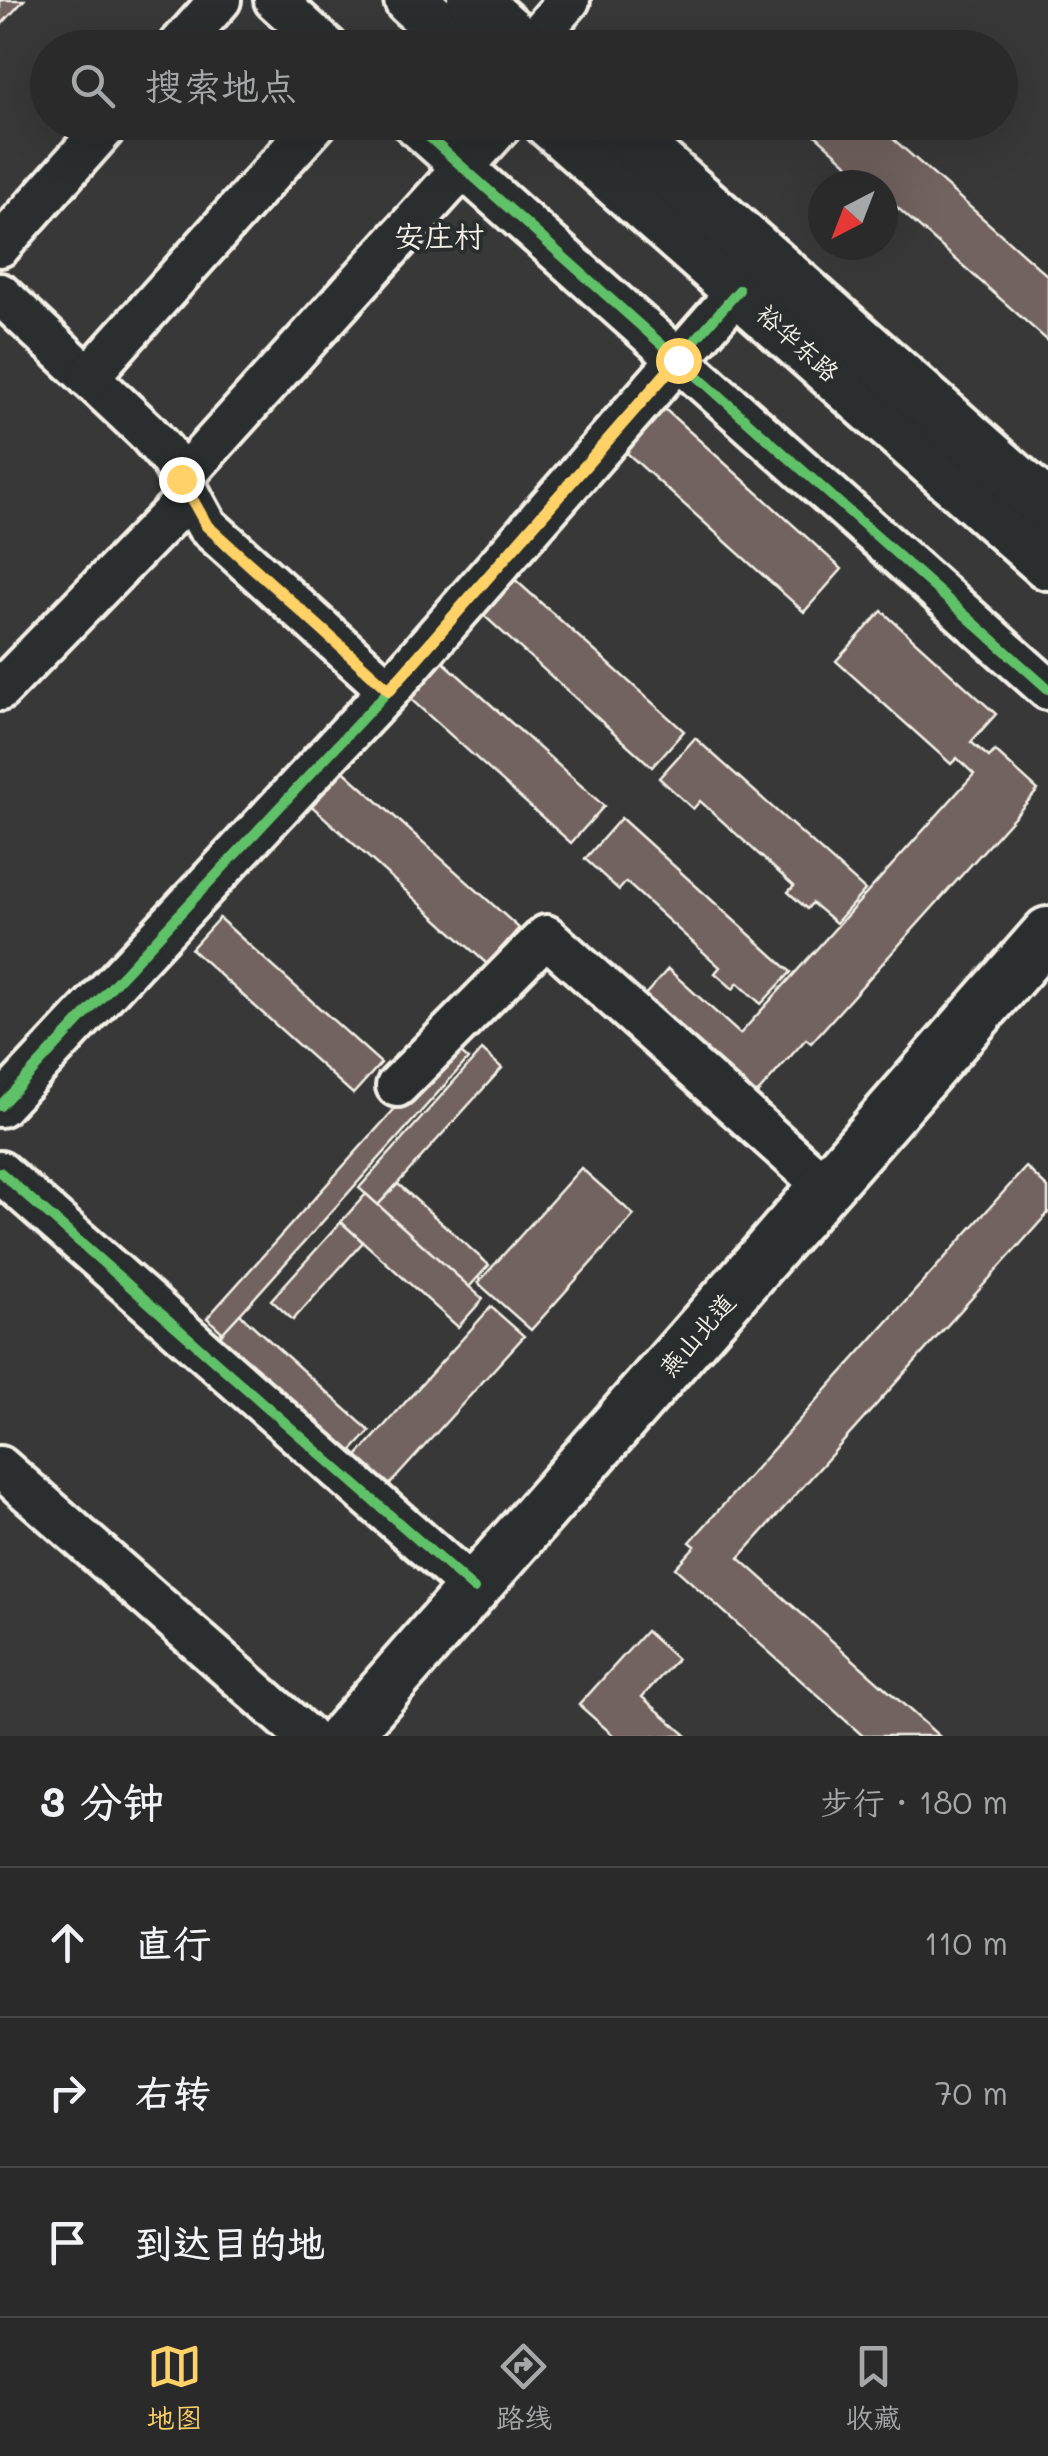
<!DOCTYPE html>
<html lang="zh">
<meta charset="utf-8">
<style>
:root{--surface:#2a2a2a;--page:#323232;--text:#f1f3f6;--muted:#a5a7a8;--line:#464647;--accent:#ffd166}
body{margin:0;font-family:Mali,"LXGW WenKai TC",sans-serif;background:var(--page);color:var(--text)}
.compass{position:absolute;left:808px;top:170px;width:90px;height:90px;border-radius:50%;background:var(--surface);box-shadow:0 10px 40px #0002;rotate:222deg}
.stop{position:absolute;width:30px;height:30px;margin:-22px;border:8px solid #ffd166;border-radius:50%;background:#fff}
.stop.end{background:#ffd166;border-color:#fff;box-shadow:0 2px 10px #0008}
.list{margin:0;padding:0;list-style:none}
h2{display:flex;justify-content:space-between;align-items:center;height:130px;margin:0;padding:0 40px;font-size:42px}
h2 small{font-size:32px;font-weight:400;color:var(--muted)}
.list li{display:grid;grid-template-columns:65px 1fr auto;gap:30px;align-items:center;box-sizing:border-box;height:150px;padding:0 40px;border-top:2px solid var(--line)}
.list b{display:block;font-size:38px;white-space:nowrap}
.list em{font-size:32px;font-style:normal;color:var(--muted)}
.icon{flex:none;width:55px;height:55px;fill:none;stroke:currentColor;stroke-width:2;stroke-linecap:round;stroke-linejoin:round}
.map{position:relative;flex:none;width:1048px;height:1736px;overflow:hidden}
.search{position:absolute;background:var(--surface);box-shadow:0 10px 40px #0002;left:30px;right:30px;top:30px;height:110px;display:flex;align-items:center;gap:25px;box-sizing:border-box;padding:0 35px;border-radius:55px;color:var(--muted);font-size:38px}
.sheet{height:580px;background:var(--surface)}
nav{display:flex;justify-content:space-around;align-items:center;box-sizing:border-box;height:140px;border-top:2px solid var(--line);background:var(--surface);font-size:28px;color:var(--muted)}
nav a{display:grid;justify-items:center;gap:5px}
nav .on{color:var(--accent)}
.map>svg:first-child{display:block}
</style>
<div class="map">
<svg width="1048" height="1736" viewBox="0 0 1048 1736">
<rect width="100%" height="100%" fill="#383838"/>
<filter id="ink" filterUnits="userSpaceOnUse"><feTurbulence type="fractalNoise" baseFrequency=".01" numOctaves="2"/><feDisplacementMap in="SourceGraphic" scale="20" xChannelSelector="R" yChannelSelector="G"/><feConvolveMatrix kernelMatrix="1 2 1 2 8 2 1 2 1" color-interpolation-filters="sRGB"/></filter>
<g filter="url(#ink)">
<g fill="#726361" stroke="#f4f1e8" stroke-width="2.5">
<polygon points="0,0 24,0 0,26"/>
<polygon points="801,122 874,122 1048,276 1048,341 883,195 883,185 871,185"/>
<polygon points="657,402 842,569 804,612 618,445"/>
<polygon points="511,576 684,731 652,767 480,612"/>
<polygon points="882,611 996,714 971,742 989,757 995,751 1038,790 811,1043 806,1039 756,1095 644,996 668,969 740,1034 974,774 957,758 951,764 836,661"/>
<polygon points="439,658 604,806 571,843 406,695"/>
<polygon points="695,738 865,890 836,923 812,903 807,909 788,892 794,886 700,801 693,809 659,778"/>
<polygon points="338,766 519,928 487,964 306,801"/>
<polygon points="621,818 791,972 761,1004 738,983 733,989 715,973 720,967 626,882 619,890 585,859"/>
<polygon points="219,918 381,1063 353,1094 191,949"/>
<polygon points="452,1045 468,1059 223,1333 207,1318"/>
<polygon points="482,1050 502,1068 378,1205 359,1188"/>
<polygon points="1026,1167 1048,1188 1048,1213 739,1558 939,1736 863,1736 675,1568 695,1546 690,1542"/>
<polygon points="581,1168 634,1215 531,1330 478,1283"/>
<polygon points="398,1184 489,1265 469,1287 378,1205"/>
<polygon points="366,1194 483,1299 458,1327 341,1222"/>
<polygon points="341,1222 363,1242 293,1320 271,1300"/>
<polygon points="491,1307 524,1336 382,1493 350,1464"/>
<polygon points="240,1314 370,1431 346,1457 216,1340"/>
<polygon points="646,1631 677,1659 642,1697 687,1736 614,1736 579,1705"/>
</g>
<g fill="none" stroke-linecap="round" stroke-linejoin="round">
<defs>
<g id="minor">
<polyline points="275,0 328,48"/>
<polyline points="177,48 220,0"/>
<polyline points="527,48 569,0"/>
<polyline points="412,122 1048,689"/>
<polyline points="0,246 110,122"/>
<polyline points="0,294 146,431 171,460 207,526 389,690"/>
<polyline points="88,377 317,122"/>
<polyline points="181,479 504,122"/>
<polyline points="0,690 190,495"/>
<polyline points="397,1086 546,936 826,1187"/>
<polyline points="0,1106 389,690 739,290"/>
<polyline points="0,1172 474,1589"/>
<polyline points="0,1467 306,1736"/>
</g>
<g id="major">
<polyline points="410,0 464,48"/>
<polyline points="473,0 527,48"/>
<polyline points="549,122 1048,564"/>
<polyline points="612,122 1048,508"/>
<polyline points="344,1736 1048,933"/>
</g>
</defs>
<use href="#minor" stroke="#f4f1e8" stroke-width="48"/>
<use href="#major" stroke="#f4f1e8" stroke-width="58"/>
<use href="#minor" stroke="#2a2d2e" stroke-width="40"/>
<use href="#major" stroke="#2a2d2e" stroke-width="50"/>
<defs>
<g id="cycleway">
<polyline points="412,122 1048,689"/>
<polyline points="0,1106 389,690 739,290"/>
<polyline points="0,1172 474,1589"/>
</g>
</defs>
<use href="#cycleway" stroke="#2a2d2e" stroke-width="16"/>
<use href="#cycleway" stroke="#61c268" stroke-width="10"/>
</g>
</g>
<g fill="none" stroke-linecap="round" stroke-linejoin="round" filter="url(#ink)">
<polyline stroke="#ffd166" stroke-width="12" points="181,479 207,526 389,690 678,360"/>
</g>
<g text-anchor="middle" stroke-width="8" stroke-linejoin="round" paint-order="stroke">
<g font-size="25" fill="#f4f1e8" stroke="#2a2d2e">
<text transform="translate(798 343) rotate(42)" y="9">裕华东路</text>
<text transform="translate(697 1335) rotate(-49)" y="9">燕山北道</text>
</g>
<g font-size="30" fill="#f4f1e8" stroke="#2a2d2e">
<text x="439" y="247">安庄村</text>
</g>
</g>
</svg>
<svg class="compass" viewBox="-18 -18 36 36"><path d="M0-13l5 13h-10z" fill="#e53935"/><path d="M0 13l5-13h-10z" fill="#a5a7a8"/></svg>
<div class="stop" style="left:678px;top:360px"></div>
<div class="stop end" style="left:181px;top:479px"></div>
<div class="search"><svg class="icon" aria-label="search" viewBox="0 0 24 24"><circle cx="10" cy="10" r="6"/><path d="M15 15l6 6"/></svg>搜索地点</div>
</div>
<section class="sheet">
<h2>3 分钟<small>步行 · 180 m</small></h2>
<ul class="list">
<li><svg class="icon" aria-label="ahead" viewBox="0 0 24 24"><path d="M12 20V5M6 11l6-6 6 6"/></svg><div><b>直行</b></div><em>110 m</em></li>
<li><svg class="icon" aria-label="right" viewBox="0 0 24 24"><path d="M7 20v-9h11M14 6l5 5-5 5"/></svg><div><b>右转</b></div><em>70 m</em></li>
<li><svg class="icon" aria-label="arrive" viewBox="0 0 24 24"><path d="M6 21V4h12l-3 4 3 4H6"/></svg><div><b>到达目的地</b></div></li>
</ul>
</section>
<nav>
<a class="on"><svg class="icon" aria-label="map" viewBox="0 0 24 24"><path d="M3 6l6-2 6 2 6-2v14l-6 2-6-2-6 2zM9 4v14M15 6v14"/></svg>地图</a>
<a><svg class="icon" aria-label="directions" viewBox="0 0 24 24"><path d="M12 3l9 9-9 9-9-9zM9 14v-3h6M13 9l2 2-2 2"/></svg>路线</a>
<a><svg class="icon" aria-label="saved" viewBox="0 0 24 24"><path d="M7 4h10v16l-5-4-5 4z"/></svg>收藏</a>
</nav>
